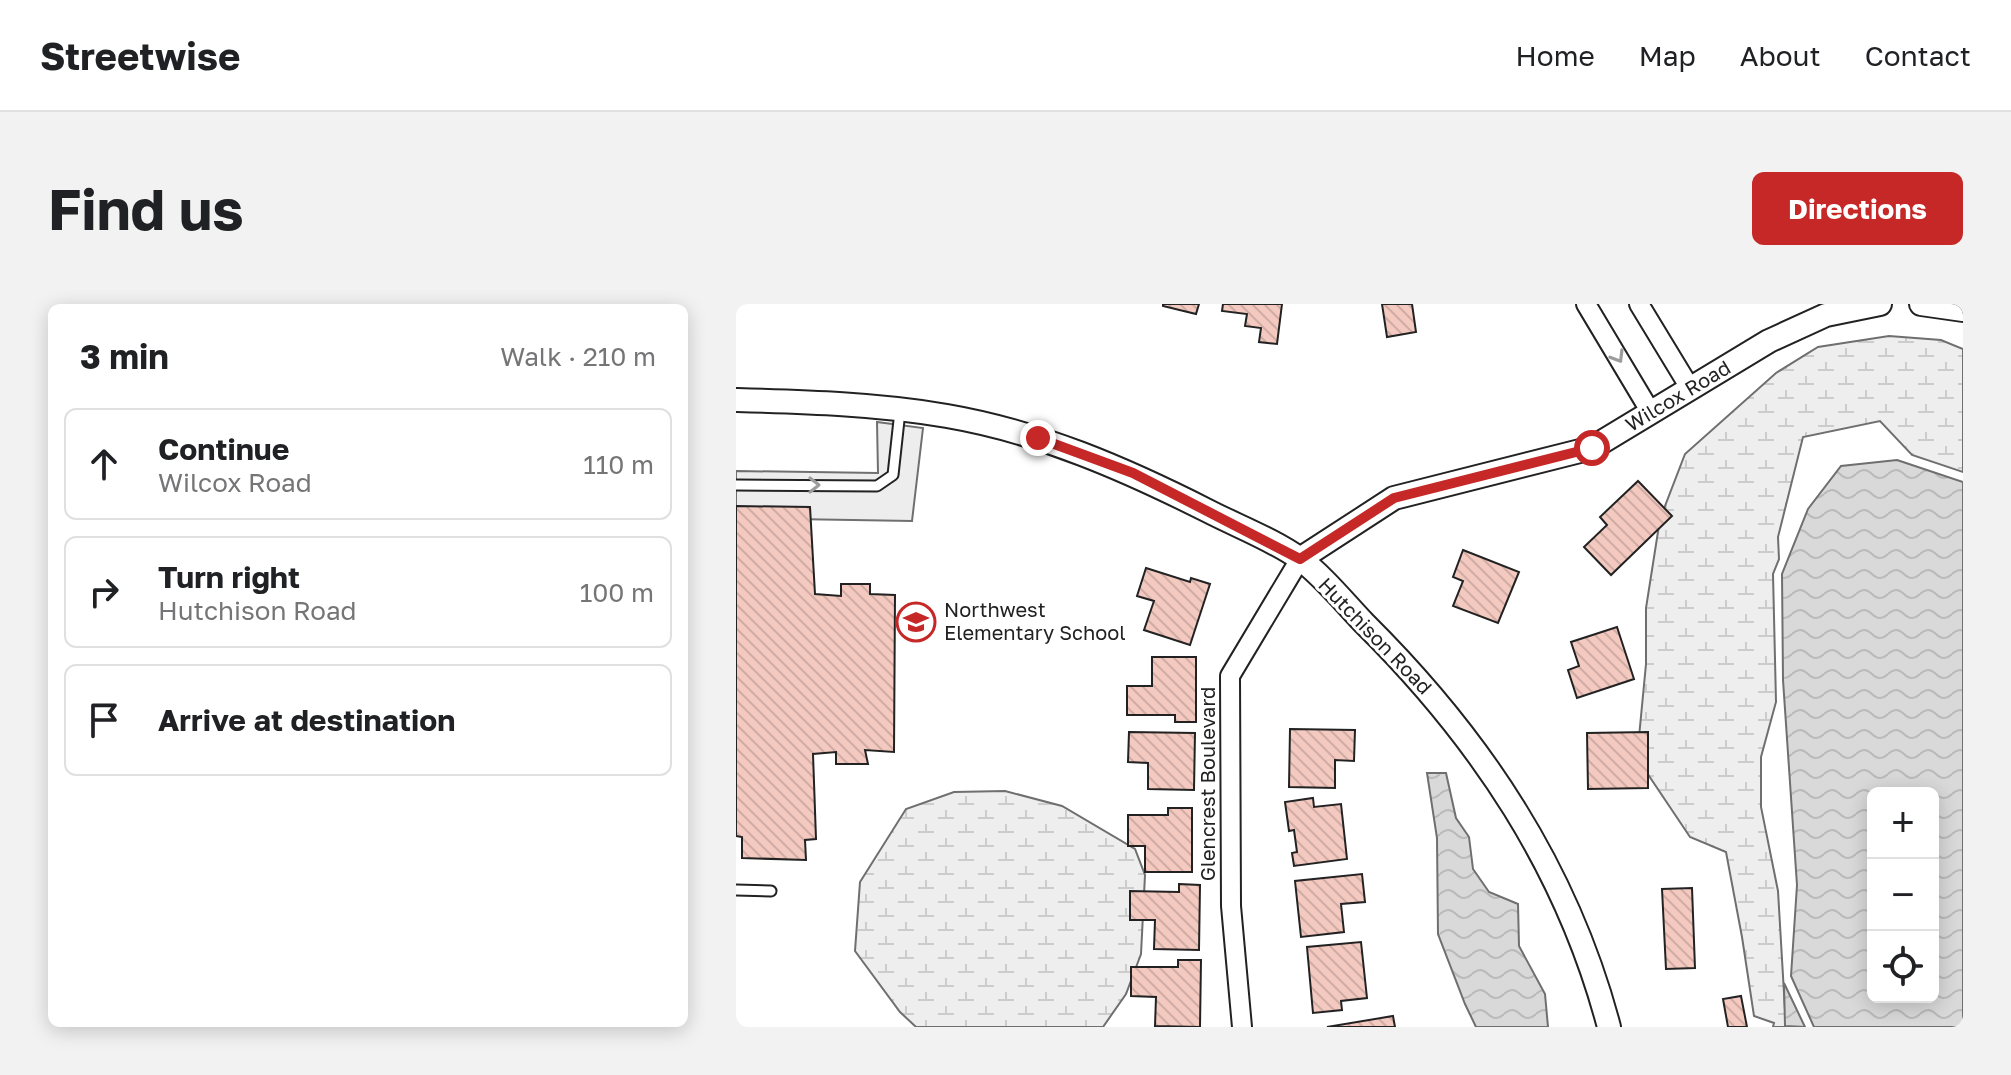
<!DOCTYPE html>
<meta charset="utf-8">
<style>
:root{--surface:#fff;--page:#f2f2f2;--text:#202124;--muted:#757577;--line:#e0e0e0;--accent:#c62828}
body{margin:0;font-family:"Golos Text",sans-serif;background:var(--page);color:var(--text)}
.controls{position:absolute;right:24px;bottom:24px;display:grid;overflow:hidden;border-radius:12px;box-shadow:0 4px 20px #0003}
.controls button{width:72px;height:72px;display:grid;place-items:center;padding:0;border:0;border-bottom:2px solid var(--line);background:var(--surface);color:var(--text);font:40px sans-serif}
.stop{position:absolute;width:24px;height:24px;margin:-18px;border:6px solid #c62828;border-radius:50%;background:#fff}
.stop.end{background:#c62828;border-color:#fff;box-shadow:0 2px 8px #0008}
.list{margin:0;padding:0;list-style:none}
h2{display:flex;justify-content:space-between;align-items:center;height:104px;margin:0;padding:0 32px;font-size:34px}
h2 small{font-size:26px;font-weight:400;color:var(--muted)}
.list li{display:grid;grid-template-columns:52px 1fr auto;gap:24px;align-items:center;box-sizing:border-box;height:112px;margin:0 16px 16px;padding:0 16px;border:2px solid var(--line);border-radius:12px}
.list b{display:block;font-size:30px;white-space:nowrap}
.list p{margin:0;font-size:26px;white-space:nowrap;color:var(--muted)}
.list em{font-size:26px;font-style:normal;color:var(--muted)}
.icon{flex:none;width:44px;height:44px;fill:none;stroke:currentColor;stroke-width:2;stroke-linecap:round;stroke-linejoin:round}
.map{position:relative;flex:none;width:1227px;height:723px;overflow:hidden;border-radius:12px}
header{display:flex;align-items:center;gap:48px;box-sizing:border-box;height:112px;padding:0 40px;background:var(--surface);border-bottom:2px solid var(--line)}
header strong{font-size:38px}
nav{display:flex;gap:44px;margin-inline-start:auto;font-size:28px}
.intro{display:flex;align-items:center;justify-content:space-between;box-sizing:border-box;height:192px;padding:0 48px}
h1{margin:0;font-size:56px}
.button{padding:20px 36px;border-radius:12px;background:var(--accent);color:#fff;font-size:28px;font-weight:700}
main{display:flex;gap:48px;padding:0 48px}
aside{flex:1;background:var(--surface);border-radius:12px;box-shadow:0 4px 20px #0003}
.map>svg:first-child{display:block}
</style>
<header>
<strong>Streetwise</strong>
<nav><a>Home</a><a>Map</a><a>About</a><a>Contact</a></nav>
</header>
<div class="intro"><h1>Find us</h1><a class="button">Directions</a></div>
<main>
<aside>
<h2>3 min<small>Walk · 210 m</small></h2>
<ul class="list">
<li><svg class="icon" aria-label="ahead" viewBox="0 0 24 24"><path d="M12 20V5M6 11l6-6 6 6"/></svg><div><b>Continue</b><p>Wilcox Road</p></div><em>110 m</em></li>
<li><svg class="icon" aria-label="right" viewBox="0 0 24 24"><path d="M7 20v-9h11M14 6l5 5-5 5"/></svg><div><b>Turn right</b><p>Hutchison Road</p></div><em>100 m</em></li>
<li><svg class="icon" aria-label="arrive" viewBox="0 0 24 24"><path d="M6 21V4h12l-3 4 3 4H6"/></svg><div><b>Arrive at destination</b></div></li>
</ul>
</aside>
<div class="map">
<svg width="1227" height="723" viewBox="0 0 1227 723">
<defs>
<pattern id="wetland-marsh" width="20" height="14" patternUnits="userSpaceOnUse" patternTransform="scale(2)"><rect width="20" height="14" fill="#eee"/><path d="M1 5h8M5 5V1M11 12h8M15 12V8" fill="none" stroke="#ccc"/></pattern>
<pattern id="water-waves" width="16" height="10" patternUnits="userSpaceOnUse" patternTransform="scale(2)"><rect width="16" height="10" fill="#d9d9d9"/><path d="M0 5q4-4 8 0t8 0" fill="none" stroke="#bababa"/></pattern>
<pattern id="building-back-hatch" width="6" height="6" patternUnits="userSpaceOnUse" patternTransform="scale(2)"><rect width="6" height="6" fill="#f3c9c0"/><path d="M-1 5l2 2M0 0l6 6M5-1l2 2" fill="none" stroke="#d0aca5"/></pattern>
</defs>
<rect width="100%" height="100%" fill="#fff"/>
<g fill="url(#wetland-marsh)" stroke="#6f6f6f" stroke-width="2">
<polygon points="1153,32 1205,36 1227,45 1227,168 1176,151 1144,117 1067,133 1042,233 1043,255 1037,270 1040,398 1025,453 1025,503 1042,587 1050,723 1037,723 1038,719 1018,712 1006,633 990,548 954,533 901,454 910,360 910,304 924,215 949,150 1040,69 1082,43"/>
<polygon points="269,487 326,502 399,545 409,571 405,650 390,690 367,723 180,723 164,708 119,647 124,578 170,505 218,488"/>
</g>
<polygon fill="#ededed" stroke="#6f6f6f" stroke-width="2" points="141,118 187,124 176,217 0,214 0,167 142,169"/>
<g fill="url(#water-waves)" stroke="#6f6f6f" stroke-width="2" fill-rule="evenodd">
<path d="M 1161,156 L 1227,178 L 1227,723 L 1078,723 L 1055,672 L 1061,581 L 1047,376 L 1046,270 L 1072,205 L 1105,162 ZM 1197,489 L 1197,693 L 1137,693 L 1137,489 Z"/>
<polygon points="691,469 710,469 720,514 733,533 737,565 753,588 782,600 783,642 809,690 812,723 740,723 729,700 702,630 701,534"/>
<polygon points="1048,679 1069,723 1049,722"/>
</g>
<g fill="url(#building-back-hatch)" stroke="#222" stroke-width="2">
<polygon points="427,0 463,0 460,10 427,2"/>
<polygon points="487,0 546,0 541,40 523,38 525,24 509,22 511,10 486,7"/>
<polygon points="646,0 676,0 680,28 651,33"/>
<polygon points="902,177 936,212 875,271 848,243 871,221 864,213"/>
<polygon points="0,202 74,203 79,290 105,292 105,280 134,280 134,290 159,291 158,448 129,446 132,460 100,460 100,448 77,450 80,535 69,536 70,556 6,554 6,533 0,532"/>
<polygon points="727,246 783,268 762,319 717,302 727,277 717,273"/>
<polygon points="410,264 454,278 455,274 474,280 454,341 408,326 418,297 401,292"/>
<polygon points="881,323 898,375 841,394 832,366 843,362 835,338"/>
<polygon points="416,353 460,353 460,418 439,418 439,411 391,411 391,382 416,382"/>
<polygon points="554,425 619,426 618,457 599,456 599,484 553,483"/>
<polygon points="393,428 459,429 458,486 412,485 412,459 392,458"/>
<polygon points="912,428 912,484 852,485 851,429"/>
<polygon points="577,494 578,503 605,500 611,555 558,562 556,549 561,548 558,526 553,527 549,498"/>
<polygon points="432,504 456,504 456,568 409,568 409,542 392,542 392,511 432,511"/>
<polygon points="626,570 629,598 605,600 608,628 565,633 559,577"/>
<polygon points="443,580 464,581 463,646 418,645 419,616 394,616 394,587 443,588"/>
<polygon points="956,584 959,664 930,665 926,585"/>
<polygon points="625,638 631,694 605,697 606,706 577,709 571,643"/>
<polygon points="442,656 465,656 464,723 419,722 420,693 395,692 395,663 442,663"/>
<polygon points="1005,692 1011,723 992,723 987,695"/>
<polygon points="657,712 659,723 591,723"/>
</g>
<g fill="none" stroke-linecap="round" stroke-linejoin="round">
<defs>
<g id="service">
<polyline points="0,181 141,182 157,171 164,107"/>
<polyline points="0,586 35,587"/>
</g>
<g id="minor">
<polyline points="850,0 914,107"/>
<polyline points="903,0 954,84"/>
<polyline points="506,723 495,602 494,372 564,255"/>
</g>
<g id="tertiary">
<polyline points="1185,0 1227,6"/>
<path d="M 0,96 C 70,98 142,100 211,112 C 304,128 389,165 472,207 C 501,222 538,236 564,255 C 586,271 609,299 628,319 C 744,434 831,564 873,723"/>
<polyline points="564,255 658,194 856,144 1033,37 1090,11 1144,0"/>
</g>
</defs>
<use href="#service" stroke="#222" stroke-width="13"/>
<use href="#minor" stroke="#222" stroke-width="22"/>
<use href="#tertiary" stroke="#222" stroke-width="26"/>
<use href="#service" stroke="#fff" stroke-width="9"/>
<use href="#minor" stroke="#fff" stroke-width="18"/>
<use href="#tertiary" stroke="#fff" stroke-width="22"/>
</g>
<defs><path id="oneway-chevron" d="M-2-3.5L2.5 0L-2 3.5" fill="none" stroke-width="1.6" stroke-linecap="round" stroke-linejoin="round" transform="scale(2)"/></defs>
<g stroke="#9c9c9c">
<use href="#oneway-chevron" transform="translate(882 53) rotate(59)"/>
<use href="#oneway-chevron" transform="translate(78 181)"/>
</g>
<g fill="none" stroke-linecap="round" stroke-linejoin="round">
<polyline stroke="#c62828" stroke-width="10" points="302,134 397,169 564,255 658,194 856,144"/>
</g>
<defs>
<symbol id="school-ring" viewBox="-11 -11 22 22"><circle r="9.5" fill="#fff" stroke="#c62828" stroke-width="1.5"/><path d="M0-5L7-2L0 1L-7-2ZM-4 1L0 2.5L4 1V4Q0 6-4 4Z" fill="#c62828"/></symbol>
</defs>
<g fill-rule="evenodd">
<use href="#school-ring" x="158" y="296" width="44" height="44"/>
</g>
<g text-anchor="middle" stroke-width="6" stroke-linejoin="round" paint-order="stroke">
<g font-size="20" fill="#222" stroke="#fff">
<text transform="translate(942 92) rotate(-31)" y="7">Wilcox Road</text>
<text transform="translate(639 332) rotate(46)" y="7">Hutchison Road</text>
<text transform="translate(472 480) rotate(-90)" y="7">Glencrest Boulevard</text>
</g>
<g font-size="20" fill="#222" stroke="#fff" text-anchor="start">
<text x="208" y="313">Northwest<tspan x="208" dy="23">Elementary School</tspan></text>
</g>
</g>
</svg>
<div class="controls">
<button>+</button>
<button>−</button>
<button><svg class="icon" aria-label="locate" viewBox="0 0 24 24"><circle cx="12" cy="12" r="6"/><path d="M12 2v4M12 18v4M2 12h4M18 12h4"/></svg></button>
</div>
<div class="stop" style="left:856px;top:144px"></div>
<div class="stop end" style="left:302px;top:134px"></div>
</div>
</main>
